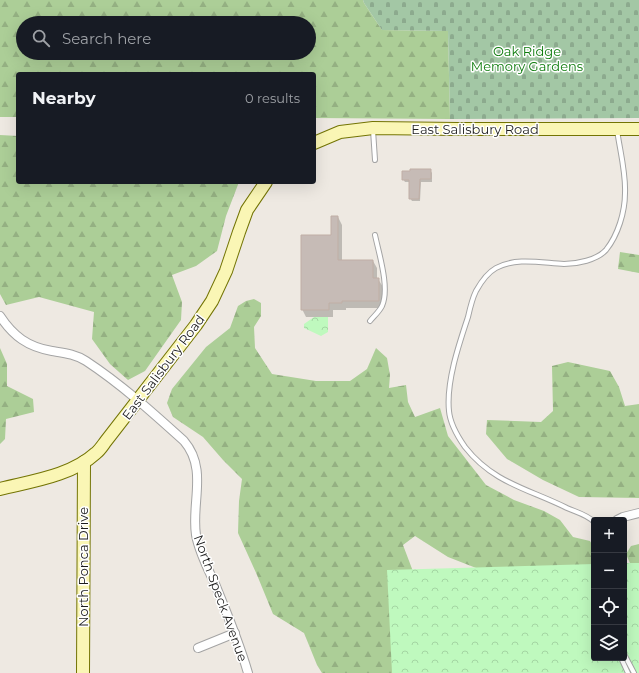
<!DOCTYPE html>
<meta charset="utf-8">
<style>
:root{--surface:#171b24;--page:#242831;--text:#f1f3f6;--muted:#9ea1a6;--line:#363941}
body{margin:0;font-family:Montserrat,sans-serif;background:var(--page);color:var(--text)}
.controls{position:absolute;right:12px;bottom:12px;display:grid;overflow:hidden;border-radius:4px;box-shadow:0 4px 16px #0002}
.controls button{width:36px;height:36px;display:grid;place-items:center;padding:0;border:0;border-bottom:1px solid var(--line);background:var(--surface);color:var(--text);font:20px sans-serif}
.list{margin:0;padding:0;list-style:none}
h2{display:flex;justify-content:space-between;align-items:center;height:52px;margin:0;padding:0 16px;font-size:17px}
h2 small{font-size:13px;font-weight:400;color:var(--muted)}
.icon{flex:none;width:22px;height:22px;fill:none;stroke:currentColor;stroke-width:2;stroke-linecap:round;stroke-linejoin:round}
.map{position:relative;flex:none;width:639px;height:673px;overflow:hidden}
.search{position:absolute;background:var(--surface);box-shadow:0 4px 16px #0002;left:16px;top:16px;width:300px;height:44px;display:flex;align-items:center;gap:10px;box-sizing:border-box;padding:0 14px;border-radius:22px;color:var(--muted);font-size:15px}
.panel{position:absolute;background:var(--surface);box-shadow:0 4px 16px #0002;left:16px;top:72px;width:300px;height:112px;border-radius:4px}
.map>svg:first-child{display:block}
</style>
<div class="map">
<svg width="639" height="673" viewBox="0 0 639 673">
<defs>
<pattern id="forest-firs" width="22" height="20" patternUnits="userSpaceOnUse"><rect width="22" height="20" fill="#acce97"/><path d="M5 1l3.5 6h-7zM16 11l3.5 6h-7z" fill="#94b082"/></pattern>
<pattern id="cemetery-stones" width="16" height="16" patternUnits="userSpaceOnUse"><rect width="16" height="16" fill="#a3c7a5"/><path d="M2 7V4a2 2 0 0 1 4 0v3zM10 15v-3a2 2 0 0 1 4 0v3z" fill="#8caa8e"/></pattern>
<pattern id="park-crowns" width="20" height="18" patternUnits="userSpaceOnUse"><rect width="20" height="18" fill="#bff9be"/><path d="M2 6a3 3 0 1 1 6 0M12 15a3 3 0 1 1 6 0" fill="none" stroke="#a4d5a3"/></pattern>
</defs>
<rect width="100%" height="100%" fill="#eee9e2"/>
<g fill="url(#forest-firs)" fill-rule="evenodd">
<path d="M 0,0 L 363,0 L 364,3 L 382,30 L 448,31 L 450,119 L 314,118 L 314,74 L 18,74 L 18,117 L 0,117 ZM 23,23 L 309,23 L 309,53 L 23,53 Z"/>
<polygon points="0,135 18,136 18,182 239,182 226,216 217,251 196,266 172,275 182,302 181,320 145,371 128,380 110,364 92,339 94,312 39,297 6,305 0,294"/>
<polygon points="620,252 639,255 639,273 618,269"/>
<polygon points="254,299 261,303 261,316 254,327 255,348 272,374 316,381 350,381 367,369 376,348 387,358 390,375 389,388 406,385 408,402 415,417 440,408 448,436 486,485 514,500 544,511 560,520 573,537 590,541 594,548 594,576 494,575 448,557 415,536 403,545 417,582 424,673 322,673 317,665 304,633 273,614 257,575 238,533 239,501 242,479 223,460 203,437 173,417 167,403 172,389 206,347 230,328 238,306 246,301"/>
<polygon points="0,348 7,364 7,386 33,399 34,412 6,419 5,439 0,444"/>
<polygon points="568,362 610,371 619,387 625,406 639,404 639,498 579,497 543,480 507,459 486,434 487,420 541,422 553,411 552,366"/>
<polygon points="639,544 639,570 632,568 626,554 631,546"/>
</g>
<polygon fill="url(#cemetery-stones)" points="363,0 639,0 639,118 450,119 448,31 382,30 364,3"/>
<g fill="url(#park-crowns)">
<polygon points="314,317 328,317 328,332 321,336 304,328 304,324"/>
<polygon points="624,563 639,563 639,673 392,673 387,570 594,564 594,658 624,658"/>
</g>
<g fill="#0003">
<polygon points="430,170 432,173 432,182 421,182 420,201 412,201 410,198 410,182 405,182 403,179"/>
<polygon points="338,217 342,225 342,261 373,261 377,268 377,279 378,279 383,287 383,308 346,308 346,310 333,310 333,317 306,317 302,309 332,236"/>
</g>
<g fill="#c6bbb6" stroke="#c0aea5">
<polygon points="410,169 431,169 431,179 420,179 419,199 409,199 409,180 402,180 402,171 410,171"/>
<polygon points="331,216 338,216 338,260 373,260 373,278 379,278 379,301 342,301 342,303 329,303 329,310 301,310 301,235 331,235"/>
</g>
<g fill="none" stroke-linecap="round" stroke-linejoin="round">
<defs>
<g id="lane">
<polyline points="373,130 375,160"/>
<path d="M 370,321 C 374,316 379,312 382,306 C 390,288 379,254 375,235"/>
<path d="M 594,522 C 588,515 576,512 567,508 C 529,489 493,483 465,447 C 458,437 450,423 449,411 C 446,382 459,344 468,317 C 470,308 472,299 476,291 C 481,282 487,273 496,268 C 516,257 542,263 564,264 C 577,264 597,260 606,250 C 618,235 625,212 625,193 C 626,173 620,151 617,130"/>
<polyline points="624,654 634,673"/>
<polyline points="621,658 628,673"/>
</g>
<g id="street">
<path d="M 0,316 C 13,336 28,347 52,351 C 64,353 75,354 86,361 C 121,384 153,413 184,441 C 208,469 191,503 196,535 C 199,552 208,569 215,584 C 227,613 239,642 248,673"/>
<polyline points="617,520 623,517 639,513"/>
<polyline points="198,648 235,633"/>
</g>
<g id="secondary">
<polyline points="314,143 340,132 373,128 458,129 639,129"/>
<path d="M 0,489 C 32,481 71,476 96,453 C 100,450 103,445 106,441 L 196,325 L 212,301 L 226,271 L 239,232 L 247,210 L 266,182"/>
<polyline points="83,673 84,462"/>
</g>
</defs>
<use href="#lane" stroke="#a4a4a4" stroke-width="6"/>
<use href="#street" stroke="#a4a4a4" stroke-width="10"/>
<use href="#secondary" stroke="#737404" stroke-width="14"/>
<use href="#lane" stroke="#fff" stroke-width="4"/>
<use href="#street" stroke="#fff" stroke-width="8"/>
<use href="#secondary" stroke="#faf6b5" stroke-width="12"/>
</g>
<g text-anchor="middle" stroke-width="3" stroke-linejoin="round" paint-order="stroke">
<g font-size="13" fill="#0c7b0b" stroke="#fff">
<text x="527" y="56">Oak Ridge<tspan x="527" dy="15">Memory Gardens</tspan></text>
</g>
<g font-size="13" fill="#1d1d1d" stroke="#fff">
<text x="475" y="134">East Salisbury Road</text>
<text transform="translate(163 367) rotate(-53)" y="5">East Salisbury Road</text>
<text transform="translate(83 567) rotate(-90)" y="5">North Ponca Drive</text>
<text transform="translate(221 598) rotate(70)" y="5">North Speck Avenue</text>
</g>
</g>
</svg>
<div class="controls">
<button>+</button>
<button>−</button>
<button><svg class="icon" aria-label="locate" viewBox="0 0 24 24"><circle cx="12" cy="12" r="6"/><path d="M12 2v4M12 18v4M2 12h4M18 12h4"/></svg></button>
<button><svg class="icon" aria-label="layers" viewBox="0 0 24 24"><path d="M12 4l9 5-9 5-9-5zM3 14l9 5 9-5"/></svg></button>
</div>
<div class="search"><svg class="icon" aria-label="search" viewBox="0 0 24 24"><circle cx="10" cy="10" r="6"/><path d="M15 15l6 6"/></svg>Search here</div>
<section class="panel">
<h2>Nearby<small>0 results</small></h2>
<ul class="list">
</ul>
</section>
</div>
